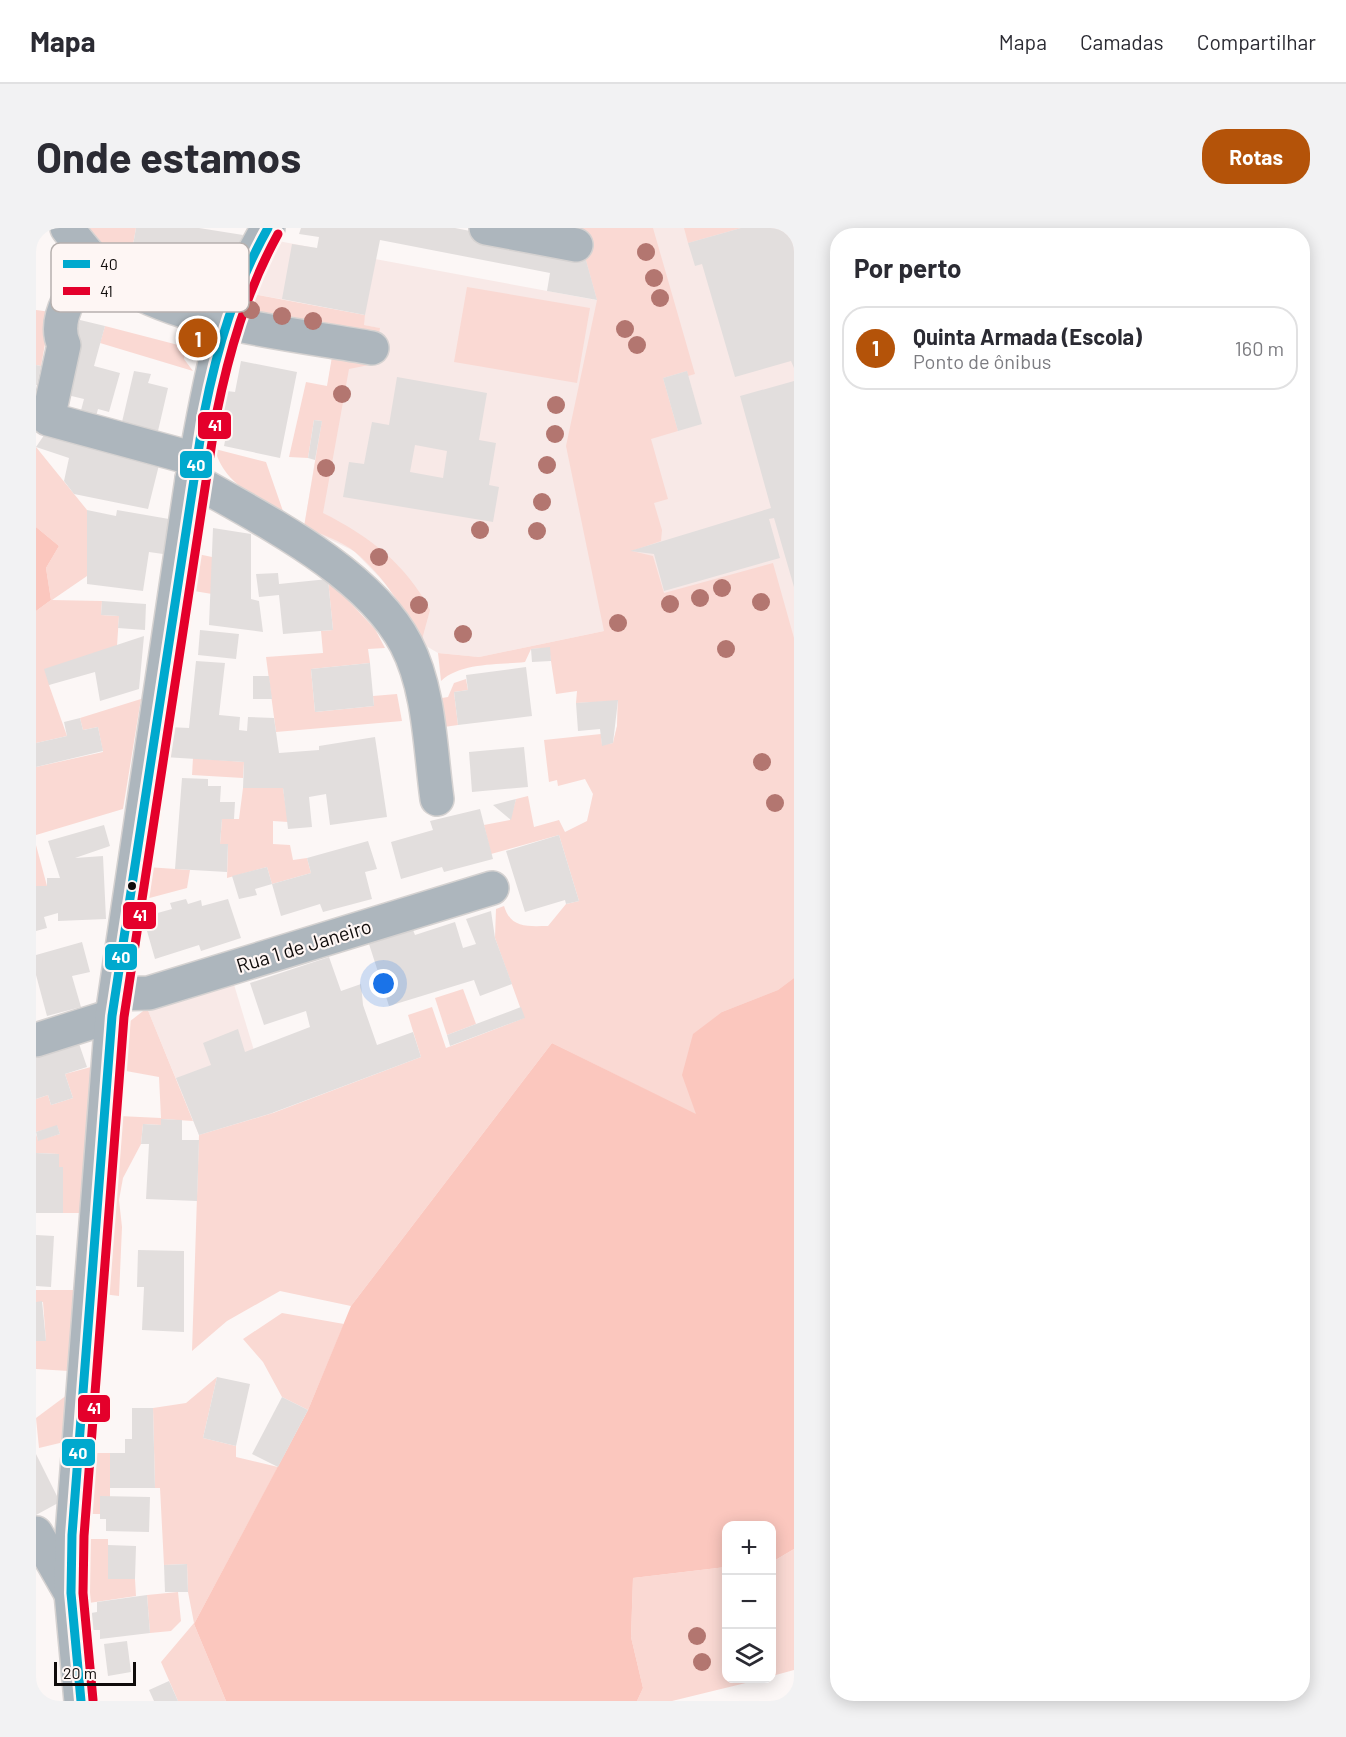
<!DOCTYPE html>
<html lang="pt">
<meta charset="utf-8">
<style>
:root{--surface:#fff;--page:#f2f2f3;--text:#2b2b33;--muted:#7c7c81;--line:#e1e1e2;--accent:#b45309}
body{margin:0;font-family:Barlow,sans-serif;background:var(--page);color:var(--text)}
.controls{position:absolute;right:18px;bottom:18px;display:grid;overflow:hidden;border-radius:12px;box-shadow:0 3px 15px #0003}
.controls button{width:54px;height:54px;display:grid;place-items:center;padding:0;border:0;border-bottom:2px solid var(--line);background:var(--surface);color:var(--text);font:30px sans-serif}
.scale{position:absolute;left:18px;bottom:15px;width:82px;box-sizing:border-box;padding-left:6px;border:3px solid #100c0b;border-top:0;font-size:16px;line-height:21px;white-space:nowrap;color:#100c0b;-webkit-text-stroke:4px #fef6f4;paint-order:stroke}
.you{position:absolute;left:348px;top:756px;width:21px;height:21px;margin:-15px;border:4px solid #fff;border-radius:50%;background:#1a73e8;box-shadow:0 0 0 9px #1a73e833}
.badge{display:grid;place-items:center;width:39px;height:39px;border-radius:50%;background:var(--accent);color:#fff;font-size:20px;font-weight:700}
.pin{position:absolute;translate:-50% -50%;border:3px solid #fff;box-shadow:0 2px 6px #0006}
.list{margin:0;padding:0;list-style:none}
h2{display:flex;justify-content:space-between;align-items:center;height:78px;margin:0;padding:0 24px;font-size:26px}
h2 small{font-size:20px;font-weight:400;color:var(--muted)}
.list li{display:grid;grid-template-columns:39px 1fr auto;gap:18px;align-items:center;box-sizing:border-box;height:84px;margin:0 12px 12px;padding:0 12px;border:2px solid var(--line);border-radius:24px}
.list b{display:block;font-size:22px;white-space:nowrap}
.list p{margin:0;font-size:20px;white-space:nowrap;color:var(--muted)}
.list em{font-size:20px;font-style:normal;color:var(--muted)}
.icon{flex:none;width:33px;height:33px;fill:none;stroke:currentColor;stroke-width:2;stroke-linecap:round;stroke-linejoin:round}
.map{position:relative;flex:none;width:758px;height:1473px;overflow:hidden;border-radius:24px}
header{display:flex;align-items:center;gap:36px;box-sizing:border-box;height:84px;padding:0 30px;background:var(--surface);border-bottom:2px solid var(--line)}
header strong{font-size:28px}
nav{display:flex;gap:33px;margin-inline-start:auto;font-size:21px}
.intro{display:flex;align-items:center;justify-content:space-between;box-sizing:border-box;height:144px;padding:0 36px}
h1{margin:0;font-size:42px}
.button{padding:15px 27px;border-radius:24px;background:var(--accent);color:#fff;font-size:21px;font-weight:700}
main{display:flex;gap:36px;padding:0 36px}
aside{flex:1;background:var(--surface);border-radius:24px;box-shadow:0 3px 15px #0003}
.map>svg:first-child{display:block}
</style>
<header>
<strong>Mapa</strong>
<nav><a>Mapa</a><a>Camadas</a><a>Compartilhar</a></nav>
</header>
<div class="intro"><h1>Onde estamos</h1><a class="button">Rotas</a></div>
<main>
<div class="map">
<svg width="758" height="1473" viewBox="0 0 758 1473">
<rect width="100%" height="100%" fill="#fcf7f6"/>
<g fill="#f8e9e7">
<polygon points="541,0 758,0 758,936 552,626 581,498 583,418 568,403 443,429 402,425 385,415 373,390 349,355 318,323 268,299 297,124 339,131 343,100 327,97 329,86 216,66 242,13 560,72"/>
<polygon points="196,750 237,885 163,907 111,780"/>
</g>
<g fill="#fad9d3">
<polygon points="40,0 100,0 94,34 89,41"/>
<path d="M 541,0 L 617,0 L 659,146 L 652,148 L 651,143 L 627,150 L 642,203 L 615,211 L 632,271 L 618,275 L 626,302 L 625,313 L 596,323 L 617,328 L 628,365 L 737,335 L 758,410 L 758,750 L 742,762 L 686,784 L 660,887 L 516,815 L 315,1078 L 244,1063 L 191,1093 L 156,1123 L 163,907 L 237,885 L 385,829 L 372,787 L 396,779 L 410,820 L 488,790 L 459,710 L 460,681 L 468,678 C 475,701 492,698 512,698 L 530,676 L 543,673 L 523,607 L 455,626 L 448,597 L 474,592 L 480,571 L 492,568 L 498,599 L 523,592 L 529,604 L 551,593 L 557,566 L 549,551 L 522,558 L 521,552 L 513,554 L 508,512 L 565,506 L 566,517 L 577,515 L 581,498 L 582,473 L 540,475 L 541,463 L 520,466 L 513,420 L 495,421 L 489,434 C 463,437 425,434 405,453 L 402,425 L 443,429 L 568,403 L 530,218 L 561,72 Z"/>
<polygon points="648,0 705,0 652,15"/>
<polygon points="431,59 554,80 541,155 418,134"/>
<polygon points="216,66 329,87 328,97 344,100 342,112 209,87"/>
<polygon points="0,82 15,84 5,138 0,137"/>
<polygon points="69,98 150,119 148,131 157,143 64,115"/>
<path d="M 296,129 L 334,130 L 333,137 L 313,141 L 287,285 C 333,308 370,336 394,382 L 385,415 C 369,382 348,348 319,324 C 306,313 284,306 268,299 L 286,193 L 278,192 L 272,230 L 253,229 L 270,154 L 291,158 Z"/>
<polygon points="0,219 51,282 51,348 16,372 66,373 65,387 83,388 81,418 13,457 31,508 0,515 0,383 15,372 10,340 23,318 0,299"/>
<path d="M 179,221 L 230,234 L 248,286 C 220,269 187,255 179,221 Z"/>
<polygon points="157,325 176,329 176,366 152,362"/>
<polygon points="292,351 339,401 349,420 332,421 334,435 275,441 279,484 338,478 337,468 361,466 366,493 240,504 230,429 287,425 285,403 297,402"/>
<polygon points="430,451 432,462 418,464 422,497 408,499 406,470 412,469 418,455"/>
<polygon points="105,471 87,581 0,607 0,539 67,524 62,499 47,502 44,490"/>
<polygon points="157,530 208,534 207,550 156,547"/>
<polygon points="207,560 247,560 252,594 237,593 237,616 254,617 257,632 271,630 275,645 236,656 231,639 191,650 192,616 184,616 186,591 203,591"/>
<polygon points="0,617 11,658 0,658"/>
<polygon points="111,639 154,642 151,660 106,672"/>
<polygon points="427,761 440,796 411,807 399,770"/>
<polygon points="111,780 157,893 126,891 125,897 107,896 105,916 87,950 83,972 86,999 83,1068 67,1066 83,888 125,890 123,849 90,843 93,794"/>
<polygon points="55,839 44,985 27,985 27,940 23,939 23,926 0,925 0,906 2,912 24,906 21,898 0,904 0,871 12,867 15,877 37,870 29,846"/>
<polygon points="0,1062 39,1062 33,1143 0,1141 0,1113 10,1113 7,1074 0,1074"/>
<polygon points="246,1085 308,1096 272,1182 246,1169 227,1134 207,1111"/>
<polygon points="181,1149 167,1210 200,1218 200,1229 242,1239 158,1396 190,1473 142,1473 125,1434 158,1395 152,1364 151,1336 128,1337 124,1260 119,1260 117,1180 150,1175"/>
<polygon points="31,1167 28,1214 3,1220 0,1190"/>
<polygon points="52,1225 74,1225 74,1269 64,1286 48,1286"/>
<polygon points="48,1311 72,1311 72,1351 99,1351 100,1368 46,1376"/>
<polygon points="758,1321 758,1442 736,1448 736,1334"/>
<polygon points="690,1339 690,1450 726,1451 636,1473 601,1473 607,1460 595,1409 597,1350"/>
<polygon points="142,1364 145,1393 135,1403 114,1405 111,1367"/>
</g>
<g fill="#fbc7be">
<polygon points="0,299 23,318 10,340 15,372 0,383"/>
<polygon points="758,750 758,1321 736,1334 736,1298 690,1298 690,1339 597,1350 595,1409 607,1460 601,1473 190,1473 158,1396 272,1182 315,1078 516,815 660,886 646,847 657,806 686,784 742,762"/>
</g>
<g fill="#e2dedd" fill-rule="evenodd">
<polygon points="100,0 163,0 207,7 191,40 163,45 94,34"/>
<polygon points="265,0 419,0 548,25 561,72 511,63 514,45 344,12 329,87 246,71 256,16 281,20 283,9 263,6"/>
<polygon points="705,0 758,0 758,140 755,133 699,149 666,36 659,38 652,15"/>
<polygon points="44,92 69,98 58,138 84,145 73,184 62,181 57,199 42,194 48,171 23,165"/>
<polygon points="205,133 261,144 244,230 188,218 194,188 186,187 191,163 199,164"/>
<polygon points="0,137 5,138 1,157 0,157"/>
<polygon points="98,143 115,146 112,155 132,160 122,203 86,194"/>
<polygon points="651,143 666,196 642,203 627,150"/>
<path d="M 361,149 L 451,165 L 443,212 L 460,215 L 453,257 L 463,259 L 457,294 L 307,269 L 313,234 L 328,236 L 336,194 L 353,197 ZM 379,217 L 411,223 L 407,250 L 374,244 Z"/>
<polygon points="758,153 758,359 738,290 733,291 744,330 628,363 618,326 594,323 735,280 704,168"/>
<polygon points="278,192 286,193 279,232 272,230"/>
<polygon points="13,200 125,229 112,281 38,266 28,253 33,230 0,219"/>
<polygon points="51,282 80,288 81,282 133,291 127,326 113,324 107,363 51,356"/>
<polygon points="177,300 215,306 215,371 223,373 227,404 173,397"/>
<polygon points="242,345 243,356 292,351 297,402 247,406 243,367 223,369 220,346"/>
<polygon points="66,373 110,376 109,402 82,400 83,388 65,387"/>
<polygon points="164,402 203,406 200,431 162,427"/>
<polygon points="108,408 103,461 64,473 59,444 13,457 8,441"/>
<polygon points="514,419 515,433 496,434 495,421"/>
<polygon points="160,433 189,435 183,487 204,489 203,502 211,503 212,489 238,490 243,525 283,522 283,518 339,509 351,589 294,597 290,566 273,569 276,599 252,601 247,560 207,560 208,534 128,529 132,499 153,500"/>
<polygon points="334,435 338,478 279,484 275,441"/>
<polygon points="490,439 496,488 422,497 418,464 432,462 430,447"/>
<polygon points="217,448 233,448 236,471 217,471"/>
<polygon points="582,472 577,515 566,518 564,501 542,503 540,475"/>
<polygon points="44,490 47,502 62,499 67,523 0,539 0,515 31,508 28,494"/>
<polygon points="488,519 492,559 436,564 433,524"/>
<polygon points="146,550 172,551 172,558 185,558 184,574 199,574 198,591 186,591 184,616 192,616 191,644 139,641"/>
<polygon points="480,571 475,592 457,577"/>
<polygon points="444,581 457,631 408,644 406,639 365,651 355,614 397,602 394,593"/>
<polygon points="68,597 74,618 39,630 67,628 70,691 22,693 22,685 8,689 11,700 0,703 0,658 11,658 11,650 24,650 12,613"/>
<polygon points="523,607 543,673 530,676 529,672 489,684 470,623"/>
<polygon points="332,613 341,641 329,644 336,671 287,684 284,676 245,688 236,656 219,661 221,667 203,671 196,648 231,639 236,656 275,645 271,630"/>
<polygon points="150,671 152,676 165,672 166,678 192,671 205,710 165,723 163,717 119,731 107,689 136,681 134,675"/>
<polygon points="455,683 459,710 476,756 444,768 438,752 353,778 333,716 377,702 379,707 419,694 427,720 440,716 430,691"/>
<polygon points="46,714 54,744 36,748 45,779 11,788 0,747 0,727"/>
<polygon points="293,729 305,763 325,756 327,777 341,817 377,804 385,829 236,885 163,907 140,850 175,837 167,815 202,801 209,824 274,799 270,783 228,797 214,755"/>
<polygon points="485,779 489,790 414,818 411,807"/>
<polygon points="40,807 51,839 29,846 37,870 15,877 12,867 0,871 0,820"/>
<polygon points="125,891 146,892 146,912 163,912 161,973 110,971 113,916 105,916 107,896 125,897"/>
<polygon points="21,897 24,906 2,913 0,904"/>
<polygon points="0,925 23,926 23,939 27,939 27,985 0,985"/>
<polygon points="0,1007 18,1008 15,1059 0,1058"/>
<polygon points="102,1022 148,1023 148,1104 106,1102 108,1059 101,1059"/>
<polygon points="6,1073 10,1113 0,1113 0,1074"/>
<polygon points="181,1149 214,1156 200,1218 167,1210"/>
<polygon points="246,1169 272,1182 242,1239 216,1226"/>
<polygon points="96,1180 117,1180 119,1260 74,1260 74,1225 89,1225 89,1211 96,1211"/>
<polygon points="0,1226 24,1274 0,1287"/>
<polygon points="64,1268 114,1269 113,1304 70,1303 70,1291 64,1291"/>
<polygon points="72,1317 100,1318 99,1351 72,1351"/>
<polygon points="151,1336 152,1364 129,1364 128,1337"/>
<polygon points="111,1367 114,1405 64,1411 64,1402 56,1402 55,1385 61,1384 61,1374"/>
<polygon points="91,1413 95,1444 72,1448 68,1416"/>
<polygon points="133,1453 142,1473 118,1473 113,1462"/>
</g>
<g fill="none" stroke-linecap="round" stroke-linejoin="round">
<defs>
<g id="minor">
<path d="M 31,0 C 46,19 63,42 85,55 C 151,97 259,106 336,120"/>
<polyline points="450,0 540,17"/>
<path d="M 60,34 C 42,53 15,89 28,117 L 12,191 L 159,231"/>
<path d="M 156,251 C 225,291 332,343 370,416 C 394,462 394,521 401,571"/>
<polyline points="80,766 113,765 456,660"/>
<polyline points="0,812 76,788"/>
<polyline points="0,1305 34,1364"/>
<path d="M 45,1473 L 35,1365 L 36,1307 L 76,788 L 156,251 C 172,165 184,76 232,0"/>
</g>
</defs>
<use href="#minor" stroke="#d5d2d1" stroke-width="36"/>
<use href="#minor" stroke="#adb6bd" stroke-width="33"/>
<defs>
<path id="bus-1" d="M 45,1473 L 35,1365 L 36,1307 L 76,788 L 168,186 C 181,120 199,59 232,0"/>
<path id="bus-2" d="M 57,1472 L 47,1365 L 48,1308 L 88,789 L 180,188 C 193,124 210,64 242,6"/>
</defs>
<use href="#bus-1" stroke="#fef6f4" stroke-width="14"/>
<use href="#bus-2" stroke="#fef6f4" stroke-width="14"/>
<use href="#bus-1" stroke="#00a9ce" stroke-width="9"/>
<use href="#bus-2" stroke="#e4002b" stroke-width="9"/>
</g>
<g fill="#b37670">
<circle cx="610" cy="24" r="9"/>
<circle cx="618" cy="50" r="9"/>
<circle cx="624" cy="70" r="9"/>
<circle cx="215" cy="82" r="9"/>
<circle cx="246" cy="88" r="9"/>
<circle cx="277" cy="93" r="9"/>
<circle cx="589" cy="101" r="9"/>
<circle cx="601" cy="117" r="9"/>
<circle cx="306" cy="166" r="9"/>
<circle cx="520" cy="177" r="9"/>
<circle cx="519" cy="206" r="9"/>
<circle cx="511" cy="237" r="9"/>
<circle cx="290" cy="240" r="9"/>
<circle cx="506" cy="274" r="9"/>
<circle cx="444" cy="302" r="9"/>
<circle cx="501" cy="303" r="9"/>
<circle cx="343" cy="329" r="9"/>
<circle cx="686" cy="360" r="9"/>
<circle cx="664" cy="370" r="9"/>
<circle cx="725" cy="374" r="9"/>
<circle cx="634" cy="376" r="9"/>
<circle cx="383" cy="377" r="9"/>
<circle cx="582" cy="395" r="9"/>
<circle cx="427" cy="406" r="9"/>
<circle cx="690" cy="421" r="9"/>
<circle cx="726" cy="534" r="9"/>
<circle cx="739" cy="575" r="9"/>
<circle cx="661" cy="1408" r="9"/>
<circle cx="666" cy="1434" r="9"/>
</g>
<circle fill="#100c0b" stroke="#fef6f4" stroke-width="2" cx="96" cy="658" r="5"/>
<g text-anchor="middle" stroke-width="4.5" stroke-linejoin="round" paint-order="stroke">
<g font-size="20" fill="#100c0b" stroke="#fef6f4">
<text transform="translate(268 718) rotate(-17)" y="7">Rua 1 de Janeiro</text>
</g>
</g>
<rect x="15" y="15" width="198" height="69" rx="9" fill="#fef6f4" stroke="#b7b0ae" stroke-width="1.5"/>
<rect x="27" y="32" width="27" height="8" fill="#00a9ce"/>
<rect x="27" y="59" width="27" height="8" fill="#e4002b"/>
<g font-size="16" fill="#100c0b">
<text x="64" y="42">40</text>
<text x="64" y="69">41</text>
</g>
<g stroke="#fef6f4" stroke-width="2">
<rect x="161" y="183" width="35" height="29" rx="6" fill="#e4002b"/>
<rect x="143" y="222" width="34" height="29" rx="6" fill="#00a9ce"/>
<rect x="86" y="673" width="35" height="29" rx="6" fill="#e4002b"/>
<rect x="68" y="715" width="34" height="28" rx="6" fill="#00a9ce"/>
<rect x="41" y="1166" width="34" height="29" rx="6" fill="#e4002b"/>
<rect x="25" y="1210" width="35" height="29" rx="6" fill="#00a9ce"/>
</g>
<g font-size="16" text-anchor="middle" font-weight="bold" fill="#fff">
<text x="179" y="203">41</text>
<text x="160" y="243">40</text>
<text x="104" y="693">41</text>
<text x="85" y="735">40</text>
<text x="58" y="1186">41</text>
<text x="42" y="1231">40</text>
</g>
</svg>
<div class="controls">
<button>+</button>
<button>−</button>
<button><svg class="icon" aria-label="layers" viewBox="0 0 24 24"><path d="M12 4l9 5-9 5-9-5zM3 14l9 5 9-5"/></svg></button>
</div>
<div class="scale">20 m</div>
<div class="you"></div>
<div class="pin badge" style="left:162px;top:110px">1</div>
</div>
<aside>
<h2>Por perto<small></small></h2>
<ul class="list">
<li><span class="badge">1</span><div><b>Quinta Armada (Escola)</b><p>Ponto de ônibus</p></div><em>160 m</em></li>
</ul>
</aside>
</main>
